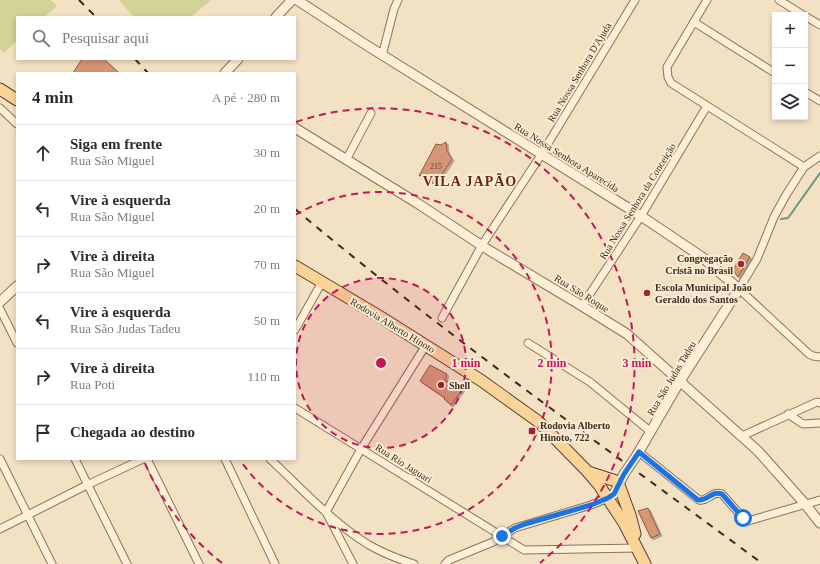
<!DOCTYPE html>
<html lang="pt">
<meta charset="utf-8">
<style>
:root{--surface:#fff;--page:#f7f7f7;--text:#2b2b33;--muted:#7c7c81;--line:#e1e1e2}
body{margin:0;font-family:Georgia,serif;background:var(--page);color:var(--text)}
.controls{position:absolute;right:12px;top:12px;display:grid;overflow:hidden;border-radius:0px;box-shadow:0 2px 6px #0003}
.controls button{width:36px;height:36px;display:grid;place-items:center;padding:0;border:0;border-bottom:1px solid var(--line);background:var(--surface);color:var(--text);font:20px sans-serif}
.stop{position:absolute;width:12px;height:12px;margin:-9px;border:3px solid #1a73e8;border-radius:50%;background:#fff}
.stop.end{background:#1a73e8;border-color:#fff;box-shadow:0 1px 4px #0008}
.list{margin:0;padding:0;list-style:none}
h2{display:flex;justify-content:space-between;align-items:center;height:52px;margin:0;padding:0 16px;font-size:17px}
h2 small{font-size:13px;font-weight:400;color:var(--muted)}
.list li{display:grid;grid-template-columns:26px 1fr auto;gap:12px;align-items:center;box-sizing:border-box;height:56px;padding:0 16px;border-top:1px solid var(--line)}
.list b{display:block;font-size:15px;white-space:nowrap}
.list p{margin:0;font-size:13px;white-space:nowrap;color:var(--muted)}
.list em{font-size:13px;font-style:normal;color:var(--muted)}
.icon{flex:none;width:22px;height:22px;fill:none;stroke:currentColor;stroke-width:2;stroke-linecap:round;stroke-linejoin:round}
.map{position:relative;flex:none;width:820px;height:564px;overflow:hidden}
.search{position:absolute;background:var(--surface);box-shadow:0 2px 6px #0003;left:16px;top:16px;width:280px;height:44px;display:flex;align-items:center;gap:10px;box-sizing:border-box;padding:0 14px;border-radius:0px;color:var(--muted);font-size:15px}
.panel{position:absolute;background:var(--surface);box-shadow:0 2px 6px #0003;left:16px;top:72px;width:280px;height:388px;border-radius:0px}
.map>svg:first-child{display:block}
</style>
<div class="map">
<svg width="820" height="564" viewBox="0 0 820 564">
<defs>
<filter id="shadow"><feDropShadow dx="2" dy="2" stdDeviation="0" flood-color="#0004"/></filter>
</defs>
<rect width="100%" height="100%" fill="#f3e1c3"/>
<g fill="#d0d296">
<polygon points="0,0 51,0 57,6 44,17 17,17 17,41 4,53 0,49"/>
<polygon points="119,0 211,0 191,17 134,17"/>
</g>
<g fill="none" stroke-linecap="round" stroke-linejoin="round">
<polyline stroke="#6b9588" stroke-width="2" points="781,219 788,218 820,173"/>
</g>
<g fill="#d59675" stroke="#91573b" filter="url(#shadow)">
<polygon points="82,59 104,59 119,73 73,73"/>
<polygon points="446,142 447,151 452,159 435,185 429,180 427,174 419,176 436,144 441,145"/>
<polygon points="743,253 750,257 738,277 733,270"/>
<polygon points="430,365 447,374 445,380 463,389 451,405 444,399 445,398 420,381"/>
<polygon points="648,508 660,534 651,538 638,511"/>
</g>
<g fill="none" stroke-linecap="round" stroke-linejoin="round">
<defs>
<g id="minor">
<polyline points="707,0 667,67 668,77 671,83 804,167"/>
<polyline points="779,0 803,15"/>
<polyline points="805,16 820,25"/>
<polyline points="694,22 775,73"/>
<polyline points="382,56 394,9 398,0"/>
<polyline points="805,92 820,101"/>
<polyline points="0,108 17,124"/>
<polyline points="820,156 804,167 786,195 774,217 757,259 739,289 809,354 813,356 820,357"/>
<polyline points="346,160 371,113"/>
<polyline points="582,306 641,216 707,106"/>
<polyline points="0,309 17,343"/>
<polyline points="442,318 482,245 541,155 635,0"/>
<polyline points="295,330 322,282"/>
<polyline points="528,343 590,382 651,432"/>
<polyline points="295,408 524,550 638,548"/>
<polyline points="788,414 803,424 820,423"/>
<polyline points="742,436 817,402 820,403"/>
<path d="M 639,452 L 699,500 C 708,502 712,490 722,494 L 743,518 L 748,521 L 820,500"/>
<polyline points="0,459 52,564"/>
<polyline points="75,459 127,564"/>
<polyline points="147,459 199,564"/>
<polyline points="225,459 275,564"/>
<path d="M 270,459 C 301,488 333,523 369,545 C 383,553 398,559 414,564"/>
<polyline points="0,529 87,485 143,459"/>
<polyline points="353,564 326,512 361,449 426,345"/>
<polyline points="445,564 449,560 493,542 515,528 591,505 608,498"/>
</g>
<g id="tertiary">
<polyline points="297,0 363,43 641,216 702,257 739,289 680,381 637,455"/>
<polyline points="276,17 292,0"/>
<polyline points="225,73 238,59"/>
<polyline points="295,128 417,203 487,249 582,306 627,334 758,451 805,504 820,523"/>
<polyline points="0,302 17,286"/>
<polyline points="608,498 614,494 624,474"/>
</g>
<g id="primary">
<polyline points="0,89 17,100"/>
<polyline points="295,266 379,316 482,381 539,422 588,472 599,485 624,523 645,564"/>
<polyline points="588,472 616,481"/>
<polyline points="619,485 630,515 635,534"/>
</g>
</defs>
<use href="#minor" stroke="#907157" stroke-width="9"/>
<use href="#tertiary" stroke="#907157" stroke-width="11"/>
<use href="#primary" stroke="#5d3f2c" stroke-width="13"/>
<use href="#minor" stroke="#fcefd8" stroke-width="7"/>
<use href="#tertiary" stroke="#fcefd8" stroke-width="9"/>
<use href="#primary" stroke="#f9d498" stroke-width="11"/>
<g stroke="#3e2b1d" stroke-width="2" stroke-dasharray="7 7" stroke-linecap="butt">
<polyline points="79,0 96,17"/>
<polyline points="135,59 148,73"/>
<path d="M 295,209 C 445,335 606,448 763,564"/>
</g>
<defs>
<polyline id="tertiary-bridge" points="624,474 637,455"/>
</defs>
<use href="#tertiary-bridge" stroke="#907157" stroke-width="11" stroke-linecap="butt"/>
<use href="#tertiary-bridge" stroke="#fcefd8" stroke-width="9"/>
</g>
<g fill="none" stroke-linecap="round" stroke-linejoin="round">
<path stroke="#1a73e8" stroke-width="5" d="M 502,536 L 515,528 L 525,524 L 591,505 L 608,498 L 614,494 L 624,474 L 639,452 L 698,500 C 708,501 712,490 722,494 L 743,518"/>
</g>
<circle cx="381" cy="363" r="85" fill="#c2185b" fill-opacity=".12"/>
<g fill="none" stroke="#c2185b" stroke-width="2" stroke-dasharray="7 5">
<circle cx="381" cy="363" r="85"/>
<path d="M295 215A171 171 0 1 1 240 460"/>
<path d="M222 563A256 256 0 0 1 144 461M296 122A256 256 0 0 1 540 563"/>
</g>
<g fill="#a5212b" stroke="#f9ecd4" stroke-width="1.5">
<circle cx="741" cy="264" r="4"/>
<circle cx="647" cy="293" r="4"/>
<circle cx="441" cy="385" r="4"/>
<rect x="528" y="427" width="8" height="8" rx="2"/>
</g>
<g text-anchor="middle" stroke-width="4" stroke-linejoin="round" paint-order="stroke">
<g font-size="8" fill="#644633">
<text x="436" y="169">215</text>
</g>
<g font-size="10" fill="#3e2b1d" stroke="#f9ecd4">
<text transform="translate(579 72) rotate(-59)" y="4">Rua Nossa Senhora D'Ajuda</text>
<text transform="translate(567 157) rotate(32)" y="4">Rua Nossa Senhora Aparecida</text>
<text transform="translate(637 201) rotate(-58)" y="4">Rua Nossa Senhora da Conceição</text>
<text transform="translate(582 293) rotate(32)" y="4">Rua São Roque</text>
<text transform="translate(393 325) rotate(31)" y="4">Rodovia Alberto Hinoto</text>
<text transform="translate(671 378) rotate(-59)" y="4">Rua São Judas Tadeu</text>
<text transform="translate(404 463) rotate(32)" y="4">Rua Rio Jaguari</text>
</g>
<g font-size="10" font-weight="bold" fill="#3e2b1d" stroke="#f9ecd4" text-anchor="start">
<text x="733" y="262" text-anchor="end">Congregação<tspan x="733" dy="12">Cristã no Brasil</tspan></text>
<text x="655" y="291">Escola Municipal João<tspan x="655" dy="12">Geraldo dos Santos</tspan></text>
<text x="449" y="389">Shell</text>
<text x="540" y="429">Rodovia Alberto<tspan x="540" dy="12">Hinoto, 722</tspan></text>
</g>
<g font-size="14" font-weight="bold" letter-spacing="1" fill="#6f2418" stroke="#f9ecd4">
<text x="470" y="186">VILA JAPÃO</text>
</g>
</g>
<circle cx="381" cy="363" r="6" fill="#c2185b" stroke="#f9ecd4" stroke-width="2"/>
<g font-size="12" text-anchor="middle" font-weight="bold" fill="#c2185b" stroke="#f9ecd4" stroke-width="4" stroke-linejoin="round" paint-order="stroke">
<text x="466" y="367">1 min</text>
<text x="552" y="367">2 min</text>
<text x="637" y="367">3 min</text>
</g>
</svg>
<div class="controls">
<button>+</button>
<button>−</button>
<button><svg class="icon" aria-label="layers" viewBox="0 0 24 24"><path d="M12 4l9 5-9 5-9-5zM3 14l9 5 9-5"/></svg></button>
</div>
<div class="stop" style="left:743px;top:518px"></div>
<div class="stop end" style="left:502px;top:536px"></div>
<div class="search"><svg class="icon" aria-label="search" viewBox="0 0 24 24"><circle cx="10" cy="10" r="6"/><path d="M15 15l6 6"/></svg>Pesquisar aqui</div>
<section class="panel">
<h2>4 min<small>A pé · 280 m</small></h2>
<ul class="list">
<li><svg class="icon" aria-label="ahead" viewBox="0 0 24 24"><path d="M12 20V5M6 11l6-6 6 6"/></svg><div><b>Siga em frente</b><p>Rua São Miguel</p></div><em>30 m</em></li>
<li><svg class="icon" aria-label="left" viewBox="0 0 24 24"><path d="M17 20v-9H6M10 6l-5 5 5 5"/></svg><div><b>Vire à esquerda</b><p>Rua São Miguel</p></div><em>20 m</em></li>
<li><svg class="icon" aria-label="right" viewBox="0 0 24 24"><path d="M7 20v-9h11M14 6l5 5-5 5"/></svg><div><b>Vire à direita</b><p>Rua São Miguel</p></div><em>70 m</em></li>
<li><svg class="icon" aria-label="left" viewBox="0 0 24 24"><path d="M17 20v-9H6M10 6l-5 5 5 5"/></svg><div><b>Vire à esquerda</b><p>Rua São Judas Tadeu</p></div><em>50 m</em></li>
<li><svg class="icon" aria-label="right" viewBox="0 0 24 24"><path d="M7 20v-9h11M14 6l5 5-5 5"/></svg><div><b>Vire à direita</b><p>Rua Poti</p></div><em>110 m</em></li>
<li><svg class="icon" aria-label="arrive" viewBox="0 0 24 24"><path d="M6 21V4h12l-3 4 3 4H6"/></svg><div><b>Chegada ao destino</b></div></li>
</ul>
</section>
</div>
